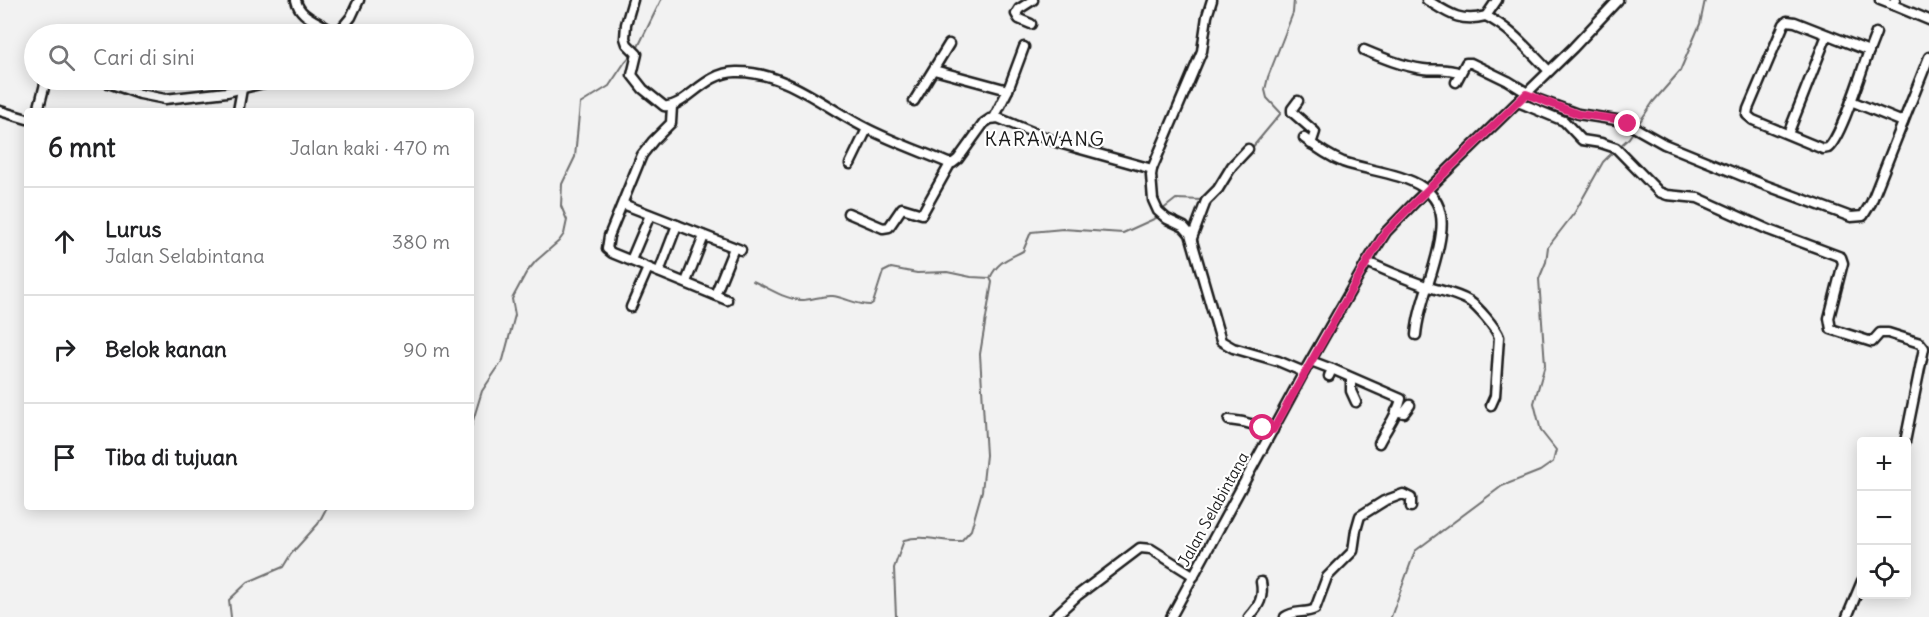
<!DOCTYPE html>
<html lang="id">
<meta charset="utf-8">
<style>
:root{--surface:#fff;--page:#f6f6f6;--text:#202124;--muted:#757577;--line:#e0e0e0}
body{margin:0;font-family:Delius,sans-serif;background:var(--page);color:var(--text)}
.controls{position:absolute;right:18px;bottom:18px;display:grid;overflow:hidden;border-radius:6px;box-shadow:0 3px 15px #0003}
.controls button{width:54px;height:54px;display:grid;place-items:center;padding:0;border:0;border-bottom:2px solid var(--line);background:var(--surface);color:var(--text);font:30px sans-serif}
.stop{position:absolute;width:18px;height:18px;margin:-14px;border:4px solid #db2777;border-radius:50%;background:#fff}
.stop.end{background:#db2777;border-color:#fff;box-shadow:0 2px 6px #0008}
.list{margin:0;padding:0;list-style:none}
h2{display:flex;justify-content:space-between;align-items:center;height:78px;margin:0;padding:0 24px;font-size:26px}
h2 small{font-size:20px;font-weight:400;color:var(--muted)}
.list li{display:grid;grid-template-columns:39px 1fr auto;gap:18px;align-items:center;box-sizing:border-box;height:108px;padding:0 24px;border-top:2px solid var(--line)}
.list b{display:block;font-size:22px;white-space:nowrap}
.list p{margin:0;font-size:20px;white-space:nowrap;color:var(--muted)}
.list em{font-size:20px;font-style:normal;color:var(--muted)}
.icon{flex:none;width:33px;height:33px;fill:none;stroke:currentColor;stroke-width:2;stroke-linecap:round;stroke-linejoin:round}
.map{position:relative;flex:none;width:1929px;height:617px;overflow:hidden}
.search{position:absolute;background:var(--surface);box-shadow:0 3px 15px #0003;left:24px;top:24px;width:450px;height:66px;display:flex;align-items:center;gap:15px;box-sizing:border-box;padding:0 21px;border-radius:33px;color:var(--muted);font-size:22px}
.panel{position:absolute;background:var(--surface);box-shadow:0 3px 15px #0003;left:24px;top:108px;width:450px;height:402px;border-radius:6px}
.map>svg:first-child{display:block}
</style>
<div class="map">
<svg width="1929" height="617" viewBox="0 0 1929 617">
<rect width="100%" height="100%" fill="#f2f2f2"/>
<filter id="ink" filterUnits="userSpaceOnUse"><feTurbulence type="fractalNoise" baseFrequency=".0167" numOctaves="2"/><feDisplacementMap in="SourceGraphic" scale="12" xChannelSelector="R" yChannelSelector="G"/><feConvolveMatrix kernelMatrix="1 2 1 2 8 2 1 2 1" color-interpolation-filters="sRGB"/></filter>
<g filter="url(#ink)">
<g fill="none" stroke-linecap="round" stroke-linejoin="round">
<g stroke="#707070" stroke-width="2">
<polyline points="637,49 661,0"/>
<polyline points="1619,147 1629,138 1653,102 1680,71 1700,24 1705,0"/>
<polyline points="1251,149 1281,113 1267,98 1265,90 1268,77 1293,13 1294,0"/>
<polyline points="1212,200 1214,201 1242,161"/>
<polyline points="1162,210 1176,199 1203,200"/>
<path d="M 990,278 C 998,261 1008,259 1023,251 L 1031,232 L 1063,229 L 1123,233 L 1156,218 L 1159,215"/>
<path d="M 753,281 C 768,288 784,299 801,300 C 812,300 822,295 833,296 C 846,298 857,305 870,305 L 873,303 L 883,272 L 891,268 L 917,273 L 947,272 L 971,277 L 990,278"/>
<polyline points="471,427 482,391 503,360 515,315 512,299 526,273 536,261 559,241 564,234 567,220 561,206 562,184 575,157 580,104 609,86 625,62 633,53"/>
<polyline points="231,617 229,600 248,582 283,567 291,554 318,524 327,507"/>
<path d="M 896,617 L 894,568 L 904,540 C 924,534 941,542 961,541 L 971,530 L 982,491 L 986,455 L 980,354 L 992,282 L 990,278"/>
<polyline points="1391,617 1415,551 1502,486 1540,471 1553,462 1556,450 1541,431 1534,403 1545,365 1539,279 1546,262 1548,247 1575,212 1603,162 1614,151"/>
</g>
<defs>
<g id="minor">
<path d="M 296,0 C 300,20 323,21 334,34"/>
<path d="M 633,0 L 626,24 L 625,38 L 627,44 L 637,54 L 632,75 L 643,89 L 664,106 C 684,109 704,72 736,72 C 786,71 825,108 868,129 C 894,142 922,152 948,163 L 953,163 L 958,159 L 984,123 L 990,119 L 998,118 L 1059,143 L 1152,169"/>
<polyline points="1212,0 1207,16 1202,51 1152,169 1151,175 1153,200 1158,211 1167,219 1184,227 1190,234 1221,341 1233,348 1278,361 1304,372"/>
<path d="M 1427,0 C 1448,13 1460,23 1486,16 C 1513,30 1527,49 1549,71"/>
<polyline points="1880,0 1893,5"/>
<polyline points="1895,0 1893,5 1929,20"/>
<polyline points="1486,16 1497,0"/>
<path d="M 1787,21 L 1795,22 L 1869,51 C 1861,71 1842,136 1828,148 L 1823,149 L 1753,120 L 1747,115 L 1748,109 L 1784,24 Z"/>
<polyline points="1031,24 1019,19 1016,14 1019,9 1033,0"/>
<polyline points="337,34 351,17 359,0"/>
<path d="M 1364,50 C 1383,58 1402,66 1423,69 C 1437,71 1445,67 1460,73"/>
<polyline points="1869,51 1876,33"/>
<polyline points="934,70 1008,90"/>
<polyline points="100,80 140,94 165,99 227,92 276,80"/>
<polyline points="1456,82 1466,63 1471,63 1508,81 1537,99 1578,114 1623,121 1664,144 1762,184 1851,217 1863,216 1871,203 1929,57"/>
<polyline points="914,101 949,44"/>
<polyline points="1298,101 1292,109 1292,112 1315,132 1311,144"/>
<polyline points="1851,101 1903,122"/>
<polyline points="1518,102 1564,121 1582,140 1601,143 1616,148 1659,192 1667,195 1698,198 1769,230 1841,257 1843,263 1829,318 1831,329 1872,342 1880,333 1888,333 1920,343 1924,348 1905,442"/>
<polyline points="672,106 671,123 653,141 642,155 609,236 607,249 612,253 727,300"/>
<polyline points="0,111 27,119"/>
<polyline points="38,111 46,80"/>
<polyline points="238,111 242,89"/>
<polyline points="994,118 1008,90 1024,47"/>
<polyline points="1788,134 1827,35"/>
<path d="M 1304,138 C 1317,148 1328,156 1343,162 C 1383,176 1449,174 1441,233 C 1437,269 1419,300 1416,335"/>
<polyline points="850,164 867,129"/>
<polyline points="623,204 741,250"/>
<polyline points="848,213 883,228 889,227 902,208 922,214 950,164"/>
<polyline points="1192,238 1206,201 1218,189 1232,166 1248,149"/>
<polyline points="631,260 650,215"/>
<path d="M 1367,262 C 1387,271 1408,280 1429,287 C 1442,291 1457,294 1469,301 C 1478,307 1496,328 1499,337 L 1495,396 L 1491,405"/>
<polyline points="659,272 677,225"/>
<polyline points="686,282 704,236"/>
<polyline points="715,295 734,248"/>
<polyline points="631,307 648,268"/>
<polyline points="1311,361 1332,369 1329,376"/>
<path d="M 1332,369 L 1401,399 C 1398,414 1386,429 1379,443"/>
<polyline points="1351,378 1351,391 1356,402"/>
<polyline points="1396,411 1404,413 1410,405"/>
<polyline points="1229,420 1243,422 1273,430"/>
<polyline points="1054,617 1078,595 1140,548 1151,549 1194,576"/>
<polyline points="1171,617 1304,372 1367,262 1386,232 1415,202 1573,48 1618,0"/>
<path d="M 1249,617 C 1259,606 1264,597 1261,582"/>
<path d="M 1285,617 C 1294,610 1305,614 1315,609 L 1327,577 L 1353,551 L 1356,530 L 1360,516 L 1384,501 L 1403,494 L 1411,498 L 1411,507"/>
<polyline points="1847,617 1862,581"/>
</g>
</defs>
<use href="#minor" stroke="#1c1c1c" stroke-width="13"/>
<use href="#minor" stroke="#fff" stroke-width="8"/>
</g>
</g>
<g fill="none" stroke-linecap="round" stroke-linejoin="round" filter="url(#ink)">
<polyline stroke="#db2777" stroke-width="8" points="1263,428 1273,430 1367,262 1386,232 1415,202 1526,94 1578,114 1615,119 1628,124"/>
</g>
<g text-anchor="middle" stroke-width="4.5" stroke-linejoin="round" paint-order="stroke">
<g font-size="16" fill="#1c1c1c" stroke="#fff">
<text transform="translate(1213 509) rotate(-61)" y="6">Jalan Selabintana</text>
</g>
<g font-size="20" letter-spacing="1.5" fill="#1c1c1c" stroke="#fff">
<text x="1045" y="146">KARAWANG</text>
</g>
</g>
</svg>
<div class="controls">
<button>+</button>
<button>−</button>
<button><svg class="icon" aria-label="locate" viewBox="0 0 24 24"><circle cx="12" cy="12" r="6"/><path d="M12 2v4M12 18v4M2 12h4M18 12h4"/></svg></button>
</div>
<div class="stop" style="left:1263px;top:428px"></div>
<div class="stop end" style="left:1628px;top:124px"></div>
<div class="search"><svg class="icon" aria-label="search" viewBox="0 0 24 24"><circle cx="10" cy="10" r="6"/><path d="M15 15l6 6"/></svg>Cari di sini</div>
<section class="panel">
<h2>6 mnt<small>Jalan kaki · 470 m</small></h2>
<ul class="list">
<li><svg class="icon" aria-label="ahead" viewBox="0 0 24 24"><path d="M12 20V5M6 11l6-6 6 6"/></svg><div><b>Lurus</b><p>Jalan Selabintana</p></div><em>380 m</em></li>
<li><svg class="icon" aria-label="right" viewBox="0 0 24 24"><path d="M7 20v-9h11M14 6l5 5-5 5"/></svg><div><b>Belok kanan</b></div><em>90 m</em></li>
<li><svg class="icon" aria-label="arrive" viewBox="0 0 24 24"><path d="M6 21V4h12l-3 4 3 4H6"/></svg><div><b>Tiba di tujuan</b></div></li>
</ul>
</section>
</div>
